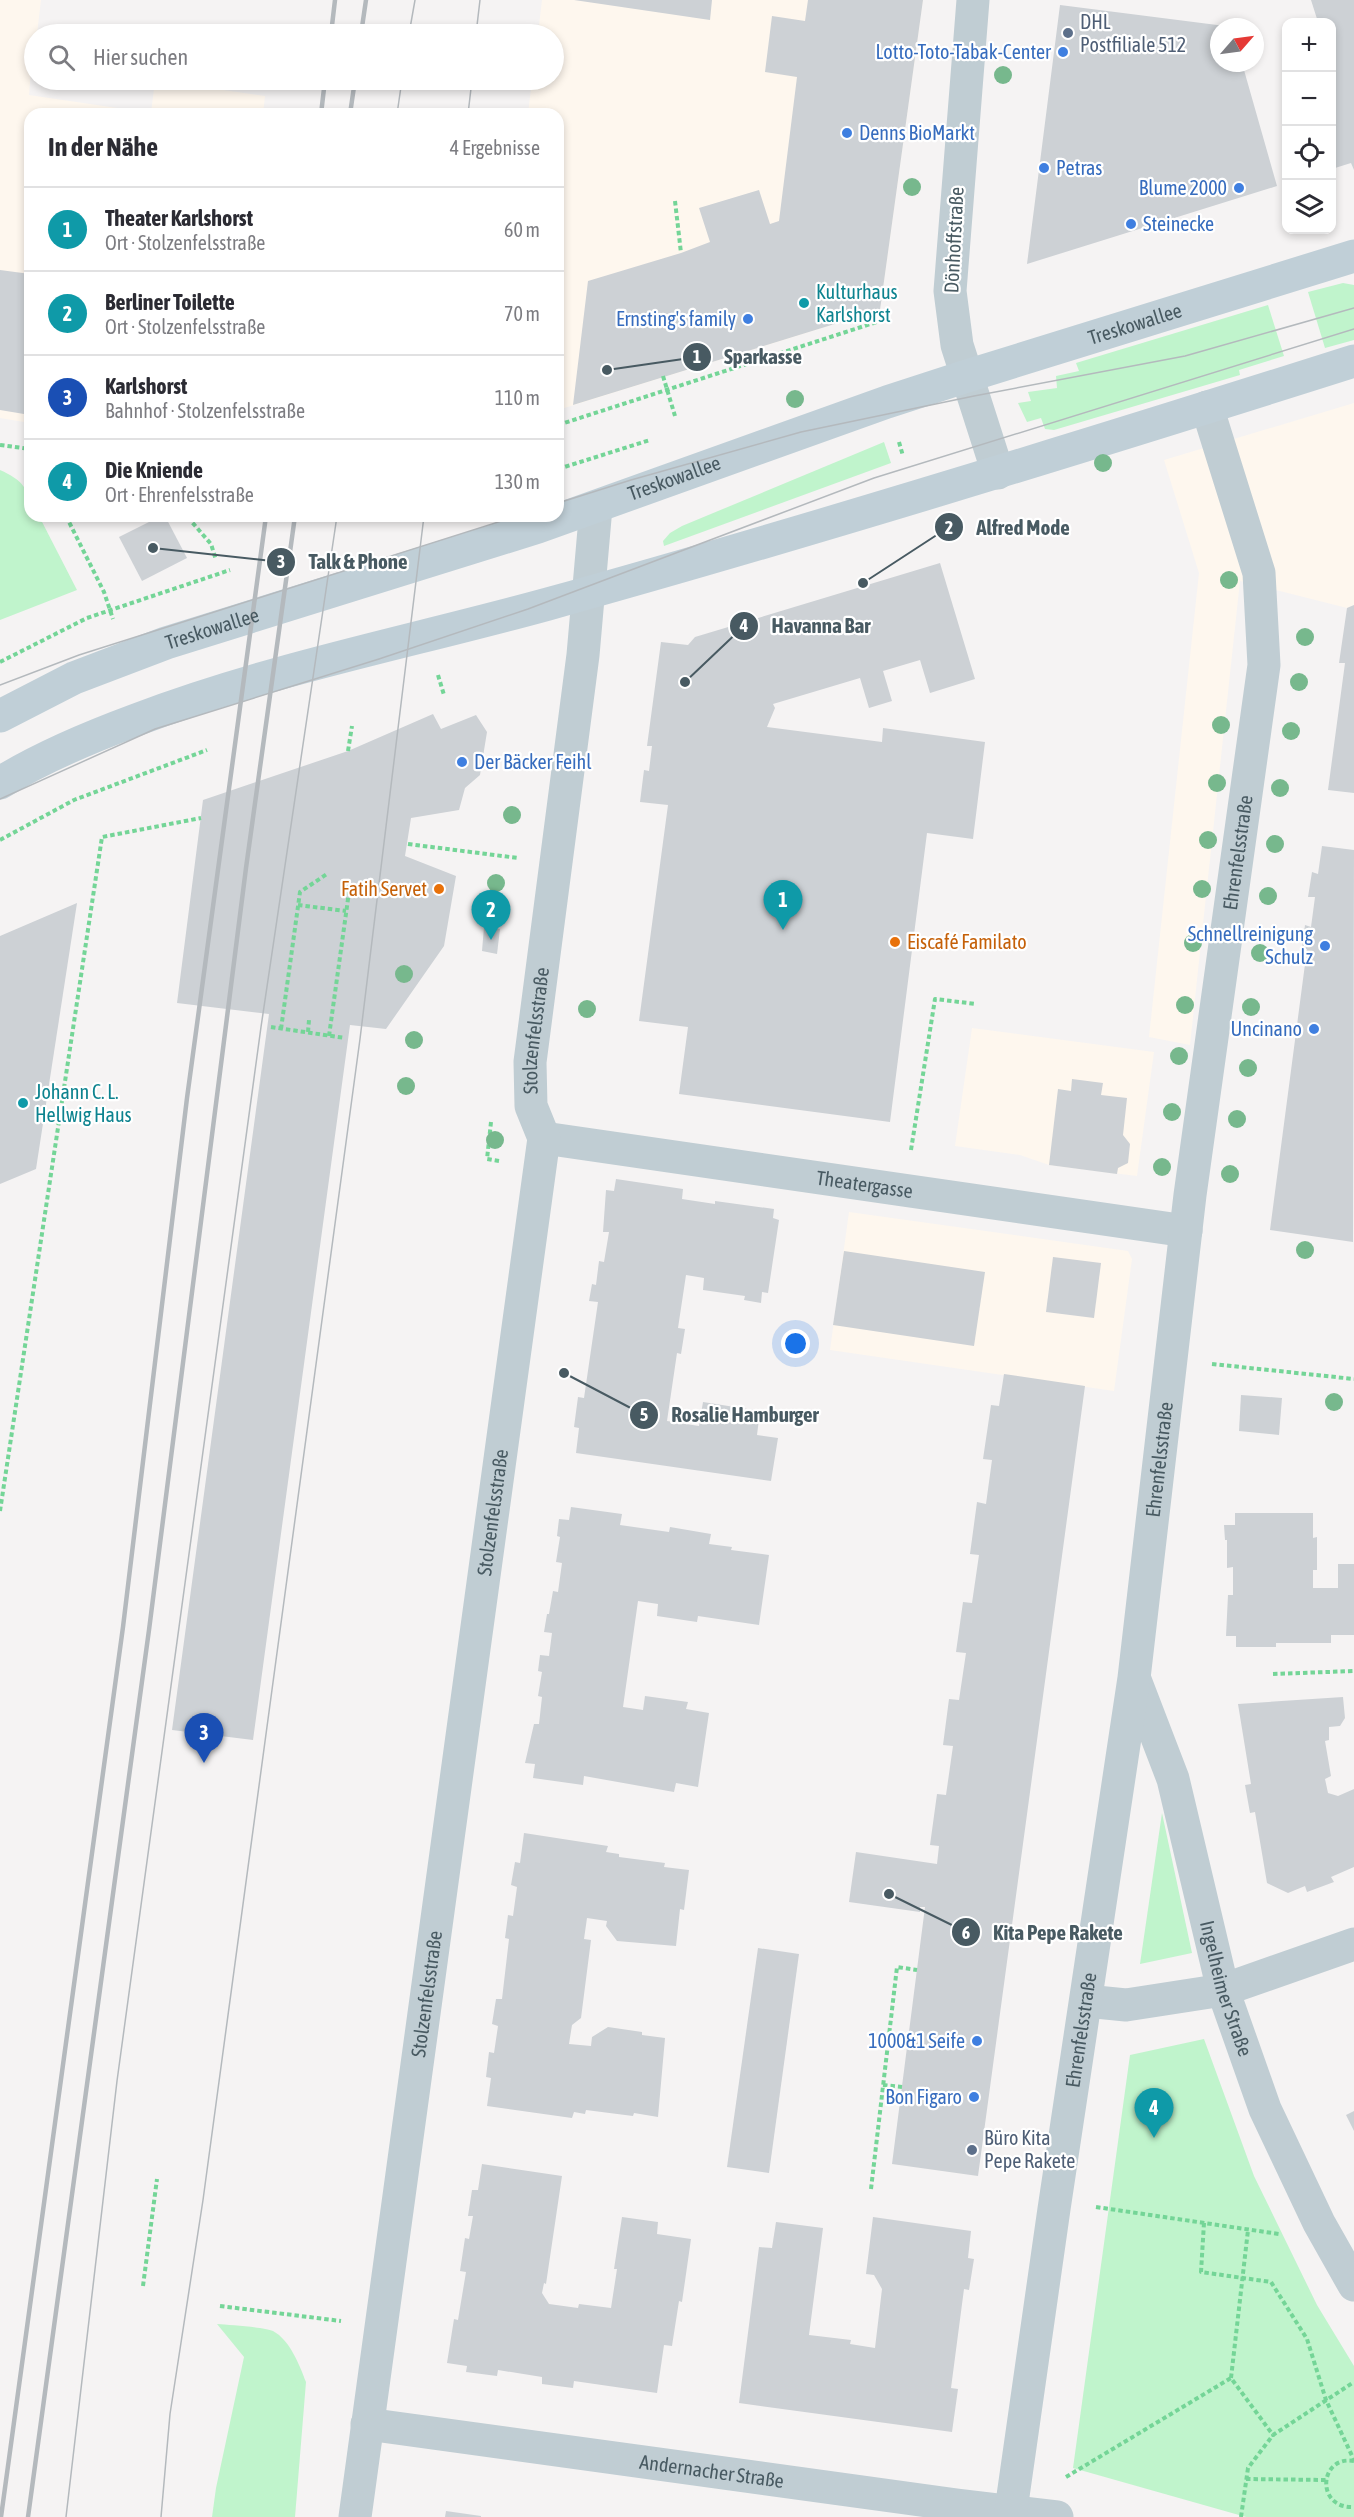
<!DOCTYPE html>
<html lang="de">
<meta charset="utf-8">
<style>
:root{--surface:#fff;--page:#f7f7f7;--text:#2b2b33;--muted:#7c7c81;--line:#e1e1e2;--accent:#2563eb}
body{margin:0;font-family:"Asap Condensed",sans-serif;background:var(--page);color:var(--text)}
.controls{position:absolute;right:18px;top:18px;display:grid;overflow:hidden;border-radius:12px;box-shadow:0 3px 9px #0003}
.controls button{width:54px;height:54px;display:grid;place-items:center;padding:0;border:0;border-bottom:2px solid var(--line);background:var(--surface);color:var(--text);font:30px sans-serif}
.compass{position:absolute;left:1210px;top:18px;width:54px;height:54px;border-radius:50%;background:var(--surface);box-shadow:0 3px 9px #0003;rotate:62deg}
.you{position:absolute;left:796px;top:1344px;width:21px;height:21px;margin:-15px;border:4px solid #fff;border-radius:50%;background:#1a73e8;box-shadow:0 0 0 9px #1a73e833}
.badge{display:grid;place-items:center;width:39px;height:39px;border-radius:50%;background:var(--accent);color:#fff;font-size:20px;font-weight:700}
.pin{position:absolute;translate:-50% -50px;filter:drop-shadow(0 2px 3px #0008)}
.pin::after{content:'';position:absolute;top:32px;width:21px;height:18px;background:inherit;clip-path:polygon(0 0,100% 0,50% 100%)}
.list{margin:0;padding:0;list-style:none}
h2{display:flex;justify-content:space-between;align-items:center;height:78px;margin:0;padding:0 24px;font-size:26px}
h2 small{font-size:20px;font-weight:400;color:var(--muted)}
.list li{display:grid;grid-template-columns:39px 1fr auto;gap:18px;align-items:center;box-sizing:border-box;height:84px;padding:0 24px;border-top:2px solid var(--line)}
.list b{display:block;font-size:22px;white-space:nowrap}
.list p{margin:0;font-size:20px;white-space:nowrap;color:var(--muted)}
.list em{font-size:20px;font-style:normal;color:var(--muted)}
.icon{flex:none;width:33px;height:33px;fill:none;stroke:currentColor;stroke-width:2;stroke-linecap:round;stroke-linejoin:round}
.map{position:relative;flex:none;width:1354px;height:2517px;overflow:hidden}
.search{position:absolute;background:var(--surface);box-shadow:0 3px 9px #0003;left:24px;top:24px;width:540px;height:66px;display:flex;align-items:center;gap:15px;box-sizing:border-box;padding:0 21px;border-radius:33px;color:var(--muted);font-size:22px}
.panel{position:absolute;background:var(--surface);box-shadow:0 3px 9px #0003;left:24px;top:108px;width:540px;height:414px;border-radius:18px}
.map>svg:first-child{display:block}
</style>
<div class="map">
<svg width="1354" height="2517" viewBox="0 0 1354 2517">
<rect width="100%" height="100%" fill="#f5f3f3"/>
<g fill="#fef7ee">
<polygon points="0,0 41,0 37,34 34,34 29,95 151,113 155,80 265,96 263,114 30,114 30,423 0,418"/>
<polygon points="542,0 923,0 880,310 558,410 558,114 528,114 532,80 554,80 554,34 538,34"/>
<polygon points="1354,403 1354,605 1347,608 1240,581 1190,1045 1149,1037 1199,573 1164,460"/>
<polygon points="972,1028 1154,1052 1137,1176 1049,1165 1020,1155 955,1146"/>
<polygon points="849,1212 1128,1251 1132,1259 1114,1391 830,1350"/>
</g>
<g fill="#c0f4cc">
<polygon points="1343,283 1354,285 1354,340 1325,348 1308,292"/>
<polygon points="1268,305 1284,356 1239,370 1240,375 1054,430 1045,429 1041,418 1027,422 1018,403 1031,401 1028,392 1057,388 1056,376 1079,371 1076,363"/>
<polygon points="884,442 891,463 664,546 663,541 670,533 682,526"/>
<path d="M 0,470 C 24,481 30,489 30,516 L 39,516 L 77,590 L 0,620 Z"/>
<polygon points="1162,1813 1192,1953 1140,1964"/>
<polygon points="1204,2039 1254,2176 1317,2305 1354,2366 1354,2517 1246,2517 1073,2468 1130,2055"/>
<path d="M 217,2324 C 230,2325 264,2327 273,2331 C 290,2340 300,2366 306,2382 L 295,2517 L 212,2517 L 216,2488 L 244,2357 Z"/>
</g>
<g fill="#cdd1d5">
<polygon points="574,0 712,0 710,20"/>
<polygon points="808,0 923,0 880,310 573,405 588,281 681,253 710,242 699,208 759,190 770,224 779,221 797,77 765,72 772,16 805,21"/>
<polygon points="1311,0 1354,0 1354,170 1351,163 1335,168 1332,156 1332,22 1318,22"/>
<polygon points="1060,5 1225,26 1219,27 1219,63 1242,63 1277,186 1027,264"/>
<polygon points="0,270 30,274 30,415 0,410"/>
<polygon points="161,516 165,516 187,558 142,581 119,537"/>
<polygon points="940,563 975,679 930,693 920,660 883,671 892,701 869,708 860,678 773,704 775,708 767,727 882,742 883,728 985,742 973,839 927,833 890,1122 679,1094 688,1027 639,1021 668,805 640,802 644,770 649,771 652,746 647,746 661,642 688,645 695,637"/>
<polygon points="1354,605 1354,793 1328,790 1345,663 1339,663 1347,608"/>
<polygon points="433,714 441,729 476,715 487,732 480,775 465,788 459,810 411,818 405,856 456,876 444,946 386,1029 350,1025 253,1740 172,1730 269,1014 177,1003 203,800 348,751"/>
<polygon points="1322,846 1354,850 1353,1242 1270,1230 1307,949 1302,948 1305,925 1311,927 1315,897 1308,897 1312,872 1318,874"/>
<polygon points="77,903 36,1169 0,1184 0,936"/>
<polygon points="484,927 500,929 497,954 482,951"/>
<polygon points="1072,1079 1103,1083 1101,1095 1127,1098 1123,1135 1130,1144 1128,1163 1118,1168 1117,1174 1049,1165 1058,1089 1071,1091"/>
<polygon points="616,1179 683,1189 682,1199 715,1204 715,1201 774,1209 773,1218 779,1220 768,1293 762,1292 761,1303 744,1300 745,1296 703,1290 704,1278 686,1275 678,1328 685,1329 681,1354 677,1353 667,1421 699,1426 703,1402 760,1411 757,1435 778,1438 771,1481 576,1453 579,1428 574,1427 578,1397 584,1398 598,1302 589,1301 592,1284 596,1285 599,1261 604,1262 609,1232 603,1232 606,1190 614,1191"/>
<polygon points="844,1251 985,1272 974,1346 833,1325"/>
<polygon points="1053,1257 1101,1263 1094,1318 1046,1312"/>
<polygon points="1004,1374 1085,1386 978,2176 892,2164 925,1907 920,1907 920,1912 849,1902 856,1852 937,1864 939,1846 930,1845 937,1794 946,1795 953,1746 943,1745 949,1699 959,1700 966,1653 956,1652 963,1602 972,1603 979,1555 970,1554 977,1502 986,1504 992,1460 983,1459 991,1405 999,1406"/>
<polygon points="1241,1395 1282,1398 1279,1435 1239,1431"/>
<polygon points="571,1507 622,1514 620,1525 669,1532 670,1527 711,1534 709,1544 732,1547 731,1550 769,1555 759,1625 698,1616 697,1622 657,1616 658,1604 638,1601 623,1707 643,1710 645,1696 688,1702 686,1709 709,1713 698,1787 676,1783 674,1792 584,1776 583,1785 533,1778 535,1764 525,1763 534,1724 539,1724 542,1697 538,1696 542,1672 538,1671 540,1655 549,1656 552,1633 544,1632 547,1614 549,1614 553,1591 558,1592 562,1563 556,1562 560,1537 557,1536 559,1519 569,1520"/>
<polygon points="1235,1513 1313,1513 1313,1538 1317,1537 1317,1570 1313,1570 1313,1588 1338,1588 1338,1564 1354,1564 1354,1635 1331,1635 1331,1643 1276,1643 1276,1647 1236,1647 1236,1636 1226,1636 1228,1595 1233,1595 1233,1567 1227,1568 1227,1540 1225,1540 1224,1525 1235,1525"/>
<polygon points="1343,1697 1345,1718 1340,1726 1329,1727 1329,1740 1325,1741 1331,1776 1325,1779 1328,1793 1338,1796 1354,1789 1354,1867 1331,1877 1334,1882 1307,1892 1305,1886 1288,1893 1267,1883 1255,1812 1250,1813 1245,1785 1251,1784 1238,1704"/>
<polygon points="524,1833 608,1846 606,1852 619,1854 619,1857 665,1863 664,1867 689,1870 684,1910 680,1909 676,1946 617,1941 606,1926 607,1921 587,1918 584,1939 591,1940 581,2018 572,2025 569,2044 591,2046 592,2037 608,2027 642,2032 642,2035 665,2038 658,2117 634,2113 633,2116 586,2110 585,2114 574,2112 572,2118 487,2106 491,2078 486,2077 489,2052 494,2053 498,2026 492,2024 496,1999 502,1999 509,1939 505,1938 508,1915 513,1916 517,1887 511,1885 515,1862 520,1863"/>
<polygon points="758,1948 799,1954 769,2173 727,2167"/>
<polygon points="1354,2111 1354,2131 1346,2115"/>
<polygon points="482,2164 562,2176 546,2284 544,2283 542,2293 549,2304 578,2308 579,2304 611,2308 617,2269 614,2269 622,2217 658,2222 657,2234 691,2239 682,2302 679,2301 672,2346 664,2345 657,2393 574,2381 573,2388 542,2384 542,2377 498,2370 497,2376 466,2372 467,2366 447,2363 454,2319 458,2320 466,2272 460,2271 465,2238 469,2239 473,2216 468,2216 472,2190 478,2190"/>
<polygon points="873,2217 971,2231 968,2258 974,2259 969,2290 964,2289 951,2388 958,2389 952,2432 739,2403 759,2247 772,2248 776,2222 823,2228 809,2335 851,2340 850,2344 875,2348 882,2289 874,2275 866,2274"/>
<polygon points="446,2511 481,2516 481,2517 445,2517"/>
</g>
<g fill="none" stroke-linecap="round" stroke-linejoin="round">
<g stroke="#74d597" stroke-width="4" stroke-dasharray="4.5 3" stroke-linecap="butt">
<polyline points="675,201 681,253"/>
<polyline points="663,376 675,416"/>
<polyline points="558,425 886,319"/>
<polyline points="899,442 903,456"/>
<polyline points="0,445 30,449"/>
<polyline points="558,469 650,440"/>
<polyline points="66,516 104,592 113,619"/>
<polyline points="191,516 191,521 211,544 216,560"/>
<polyline points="0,662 87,618 230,570"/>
<polyline points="438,675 444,695"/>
<polyline points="348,751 352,726"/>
<polyline points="0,840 74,800 207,750"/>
<polyline points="408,844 518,858"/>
<polyline points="298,905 346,911"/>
<polyline points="271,1027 345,1038"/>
<polyline points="281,1029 300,892 327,874"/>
<polyline points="308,1032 309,1020"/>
<polyline points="329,1036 349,892"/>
<polyline points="491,1122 487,1159 499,1161"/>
<polyline points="911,1150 935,999 976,1004"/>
<polyline points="1212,1364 1354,1379"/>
<polyline points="0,1511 102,837 201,818"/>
<polyline points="1273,1674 1354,1671"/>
<polyline points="883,2085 902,2087"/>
<polyline points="871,2189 897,1967 917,1970"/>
<polyline points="1096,2207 1279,2234"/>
<polyline points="1204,2223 1201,2272 1271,2282 1307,2339 1326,2400 1354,2460"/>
<polyline points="143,2286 157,2179"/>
<polyline points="220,2306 341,2321"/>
<polyline points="1231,2378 1248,2230"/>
<path d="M 1354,2461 C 1319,2455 1315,2509 1354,2507"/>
<polyline points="1066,2477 1231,2378 1273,2435 1354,2382"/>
<polyline points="1246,2479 1326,2480"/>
<polyline points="1241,2517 1248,2468 1273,2435"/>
</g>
<g stroke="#c0cdd3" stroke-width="33">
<polyline points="973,0 950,291 957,345 998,473"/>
<path id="s1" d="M 544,1138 L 1186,1231"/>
<path id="s2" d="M 1135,1680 L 1173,1779 L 1223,1990 L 1265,2109 L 1319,2223 L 1354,2285"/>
<polyline points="1086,2001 1126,2005 1223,1990 1354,1944"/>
<path id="s3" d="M 367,2424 L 957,2505 L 1057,2517"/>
<path id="s4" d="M 355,2517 L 544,1138 L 531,1106 L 530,1062 L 583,655 L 596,507"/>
<path id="s5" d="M 1010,2517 L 1054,2209 L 1134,1678 L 1190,1195 L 1264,665 L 1259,573 L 1207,407"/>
</g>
<g stroke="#c0cfd7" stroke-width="33">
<path id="s6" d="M 0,716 L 74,678 L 166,643 L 538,527 L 887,402 L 967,376 L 1354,256"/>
<path d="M 0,783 C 42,757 90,737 136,720 C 270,669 410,642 548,604 C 818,529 1086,446 1354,361"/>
</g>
<g stroke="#b4b9bd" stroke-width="1.5">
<polyline points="409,34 415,0"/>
<polyline points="476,34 480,0"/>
<polyline points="397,114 402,80"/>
<polyline points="468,114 472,80"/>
<polyline points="558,503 631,480 801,432 974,396 1185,356 1354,308"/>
<polyline points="0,685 79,655 517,516"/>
<polyline points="0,799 155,729 379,659 528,609 874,478 1354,329"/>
<polyline points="66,2517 117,2081 261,1027 337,516"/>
<polyline points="161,2517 170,2414 203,2200 360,1039 424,516"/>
</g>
<g stroke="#b4b9bd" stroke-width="4.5">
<polyline points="331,34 335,0"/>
<polyline points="361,34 366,0"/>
<polyline points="321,114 325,80"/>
<polyline points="350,114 355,80"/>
<polyline points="1,2517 123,1627 187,1098 266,516"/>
<polyline points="28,2517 149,1630 246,868 295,516"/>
</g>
</g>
<g fill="#77b88d">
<circle cx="1003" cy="75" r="9"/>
<circle cx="912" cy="187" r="9"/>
<circle cx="795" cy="399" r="9"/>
<circle cx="1103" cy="463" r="9"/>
<circle cx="1229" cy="580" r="9"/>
<circle cx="1305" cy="637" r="9"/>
<circle cx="1299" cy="682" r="9"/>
<circle cx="1221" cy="725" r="9"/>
<circle cx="1291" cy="731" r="9"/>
<circle cx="1217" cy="783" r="9"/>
<circle cx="1280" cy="788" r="9"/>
<circle cx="512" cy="815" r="9"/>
<circle cx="1208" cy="840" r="9"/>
<circle cx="1275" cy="844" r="9"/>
<circle cx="496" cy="883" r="9"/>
<circle cx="1202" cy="889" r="9"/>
<circle cx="1268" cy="896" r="9"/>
<circle cx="1193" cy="943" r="9"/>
<circle cx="1260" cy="953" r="9"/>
<circle cx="404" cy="974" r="9"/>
<circle cx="1185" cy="1005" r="9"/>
<circle cx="1251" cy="1007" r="9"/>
<circle cx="587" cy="1009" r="9"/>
<circle cx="414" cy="1040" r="9"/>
<circle cx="1179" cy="1056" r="9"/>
<circle cx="1248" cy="1068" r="9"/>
<circle cx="406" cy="1086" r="9"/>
<circle cx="1172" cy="1112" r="9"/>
<circle cx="1237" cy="1119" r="9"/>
<circle cx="495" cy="1140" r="9"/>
<circle cx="1162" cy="1167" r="9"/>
<circle cx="1230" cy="1174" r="9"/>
<circle cx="1305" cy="1250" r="9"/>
<circle cx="1334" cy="1402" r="9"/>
</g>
<g fill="#5c6f8a" stroke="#fff" stroke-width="2">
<circle cx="1068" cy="33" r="6"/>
<circle cx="972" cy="2150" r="6"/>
</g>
<g fill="#3f7fe0" stroke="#fff" stroke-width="2">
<circle cx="1063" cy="52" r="6"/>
<circle cx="847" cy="133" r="6"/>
<circle cx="1044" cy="168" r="6"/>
<circle cx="1239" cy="188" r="6"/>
<circle cx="1131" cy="224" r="6"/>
<circle cx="748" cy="319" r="6"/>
<circle cx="462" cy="762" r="6"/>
<circle cx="1325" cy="946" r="6"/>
<circle cx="1314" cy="1029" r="6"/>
<circle cx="977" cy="2041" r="6"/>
<circle cx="974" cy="2097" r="6"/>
</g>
<g fill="#0f9aa8" stroke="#fff" stroke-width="2">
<circle cx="804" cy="303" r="6"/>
<circle cx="23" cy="1103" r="6"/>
</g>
<g fill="#e8710a" stroke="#fff" stroke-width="2">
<circle cx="439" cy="889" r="6"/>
<circle cx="895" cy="942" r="6"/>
</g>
<g text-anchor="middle" stroke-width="4.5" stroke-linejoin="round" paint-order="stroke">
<g font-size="20" fill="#4e5e75" stroke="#fff" text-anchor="start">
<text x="1080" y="29">DHL<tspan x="1080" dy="23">Postfiliale 512</tspan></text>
<text x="984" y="2145">Büro Kita<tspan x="984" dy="23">Pepe Rakete</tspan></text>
</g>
<g font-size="20" fill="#366cbe" stroke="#fff" text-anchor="end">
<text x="1051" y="59">Lotto-Toto-Tabak-Center</text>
<text x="859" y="140" text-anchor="start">Denns BioMarkt</text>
<text x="1056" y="175" text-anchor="start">Petras</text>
<text x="1227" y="195">Blume 2000</text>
<text x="1143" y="231" text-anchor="start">Steinecke</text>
<text x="736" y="326">Ernsting's family</text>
<text x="474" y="769" text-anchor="start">Der Bäcker Feihl</text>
<text x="1313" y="941">Schnellreinigung<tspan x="1313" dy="23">Schulz</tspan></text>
<text x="1302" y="1036">Uncinano</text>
<text x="965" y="2048">1000&amp;1 Seife</text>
<text x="962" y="2104">Bon Figaro</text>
</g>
<g font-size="20" fill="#485a62" stroke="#fff">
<text transform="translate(954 240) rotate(-87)" y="7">Dönhoffstraße</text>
<text dy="7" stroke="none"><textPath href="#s6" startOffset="1202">Treskowallee</textPath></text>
<text dy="7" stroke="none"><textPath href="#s6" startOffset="716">Treskowallee</textPath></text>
<text dy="7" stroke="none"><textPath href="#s6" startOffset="230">Treskowallee</textPath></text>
<text dy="7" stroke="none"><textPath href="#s5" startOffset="1680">Ehrenfelsstraße</textPath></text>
<text dy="7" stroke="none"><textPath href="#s4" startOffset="1502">Stolzenfelsstraße</textPath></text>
<text dy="7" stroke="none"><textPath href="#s1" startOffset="324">Theatergasse</textPath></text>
<text dy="7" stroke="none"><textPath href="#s5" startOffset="1068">Ehrenfelsstraße</textPath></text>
<text dy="7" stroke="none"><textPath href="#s4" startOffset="1014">Stolzenfelsstraße</textPath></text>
<text dy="7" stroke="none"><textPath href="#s2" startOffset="322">Ingelheimer Straße</textPath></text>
<text dy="7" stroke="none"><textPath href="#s4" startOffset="528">Stolzenfelsstraße</textPath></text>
<text dy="7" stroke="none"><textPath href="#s5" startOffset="492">Ehrenfelsstraße</textPath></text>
<text dy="7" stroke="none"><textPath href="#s3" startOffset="348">Andernacher Straße</textPath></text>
</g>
<g font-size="20" fill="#0d838f" stroke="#fff" text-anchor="start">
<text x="816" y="299">Kulturhaus<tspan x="816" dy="23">Karlshorst</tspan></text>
<text x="35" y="1099">Johann C. L.<tspan x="35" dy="23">Hellwig Haus</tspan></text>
</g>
<g font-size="20" fill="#c56008" stroke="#fff" text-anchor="end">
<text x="427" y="896">Fatih Servet</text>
<text x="907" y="949" text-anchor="start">Eiscafé Familato</text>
</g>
</g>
<path fill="none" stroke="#485a62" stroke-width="2" d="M607 370L697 357M863 583L949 527M153 548L281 562M685 682L744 626M564 1373L644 1415M889 1894L966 1932"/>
<g fill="#485a62" stroke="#fff" stroke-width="2">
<circle cx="607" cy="370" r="6"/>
<circle cx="863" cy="583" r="6"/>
<circle cx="153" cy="548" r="6"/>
<circle cx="685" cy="682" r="6"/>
<circle cx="564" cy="1373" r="6"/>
<circle cx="889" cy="1894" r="6"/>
<circle cx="697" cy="357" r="15"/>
<circle cx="949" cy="527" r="15"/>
<circle cx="281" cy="562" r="15"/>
<circle cx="744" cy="626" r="15"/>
<circle cx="644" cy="1415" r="15"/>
<circle cx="966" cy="1932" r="15"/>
</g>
<g font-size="18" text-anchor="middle" font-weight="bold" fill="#fff">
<text x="697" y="363">1</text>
<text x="949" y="534">2</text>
<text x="281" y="568">3</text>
<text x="744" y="632">4</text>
<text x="644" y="1421">5</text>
<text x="966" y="1939">6</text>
</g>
<g font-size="21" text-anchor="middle" font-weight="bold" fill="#485a62" stroke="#fff" stroke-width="4.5" stroke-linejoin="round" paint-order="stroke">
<text x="763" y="364">Sparkasse</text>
<text x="1023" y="535">Alfred Mode</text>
<text x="358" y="569">Talk &amp; Phone</text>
<text x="821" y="633">Havanna Bar</text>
<text x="745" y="1422">Rosalie Hamburger</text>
<text x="1058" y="1940">Kita Pepe Rakete</text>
</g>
</svg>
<div class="controls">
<button>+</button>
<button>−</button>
<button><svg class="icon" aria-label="locate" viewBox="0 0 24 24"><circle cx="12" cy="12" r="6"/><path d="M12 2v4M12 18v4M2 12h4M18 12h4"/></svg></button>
<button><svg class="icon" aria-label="layers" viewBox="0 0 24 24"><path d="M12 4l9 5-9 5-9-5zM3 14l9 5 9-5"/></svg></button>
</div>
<svg class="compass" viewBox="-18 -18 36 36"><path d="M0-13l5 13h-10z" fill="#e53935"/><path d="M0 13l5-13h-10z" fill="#7c7c81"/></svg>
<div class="you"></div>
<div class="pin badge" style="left:783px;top:930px;background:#0f9aa8">1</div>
<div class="pin badge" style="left:491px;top:940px;background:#0f9aa8">2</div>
<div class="pin badge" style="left:204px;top:1763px;background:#1a4fb4">3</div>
<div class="pin badge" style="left:1154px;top:2138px;background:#0f9aa8">4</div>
<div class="search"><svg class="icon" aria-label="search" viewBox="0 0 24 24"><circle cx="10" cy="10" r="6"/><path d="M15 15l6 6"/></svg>Hier suchen</div>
<section class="panel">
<h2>In der Nähe<small>4 Ergebnisse</small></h2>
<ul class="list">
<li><span class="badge" style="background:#0f9aa8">1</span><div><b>Theater Karlshorst</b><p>Ort · Stolzenfelsstraße</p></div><em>60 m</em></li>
<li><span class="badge" style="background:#0f9aa8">2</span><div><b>Berliner Toilette</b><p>Ort · Stolzenfelsstraße</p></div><em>70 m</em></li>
<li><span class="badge" style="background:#1a4fb4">3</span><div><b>Karlshorst</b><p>Bahnhof · Stolzenfelsstraße</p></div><em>110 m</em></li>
<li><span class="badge" style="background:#0f9aa8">4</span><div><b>Die Kniende</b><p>Ort · Ehrenfelsstraße</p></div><em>130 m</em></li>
</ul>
</section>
</div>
